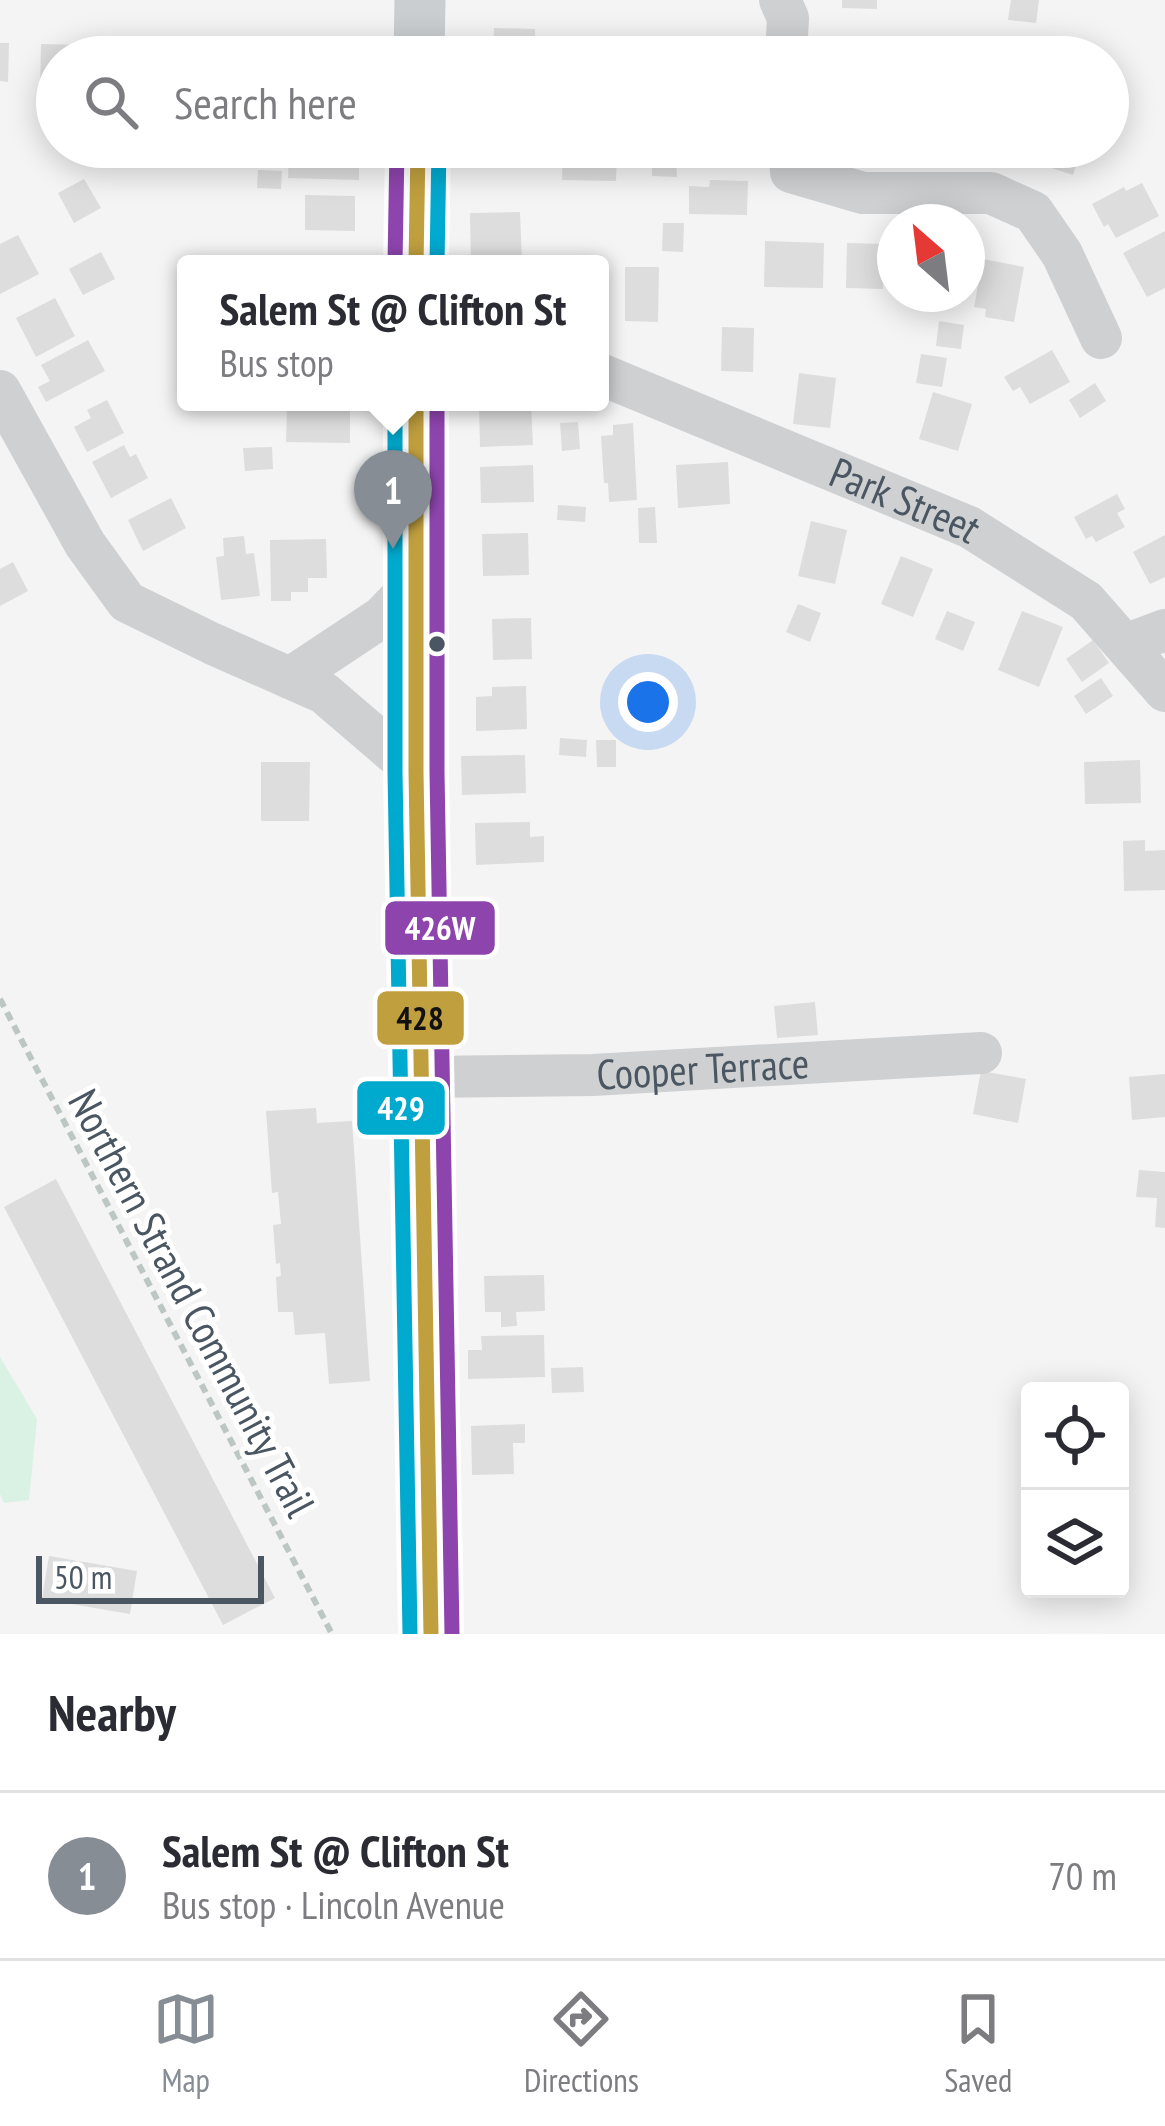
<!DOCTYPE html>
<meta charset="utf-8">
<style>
:root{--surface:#fff;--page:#f7f7f7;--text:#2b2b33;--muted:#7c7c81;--line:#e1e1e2;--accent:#868d94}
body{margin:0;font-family:"PT Sans Narrow",sans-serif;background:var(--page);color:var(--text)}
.controls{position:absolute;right:36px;bottom:36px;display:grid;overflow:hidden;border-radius:12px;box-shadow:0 6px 30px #0003}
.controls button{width:108px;height:108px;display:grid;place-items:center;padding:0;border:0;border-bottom:3px solid var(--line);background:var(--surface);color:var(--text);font:60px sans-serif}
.compass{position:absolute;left:877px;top:204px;width:108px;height:108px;border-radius:50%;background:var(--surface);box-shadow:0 6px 30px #0003;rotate:332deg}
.scale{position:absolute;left:36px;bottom:30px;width:228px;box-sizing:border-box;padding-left:12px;border:6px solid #4a5661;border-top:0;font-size:33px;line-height:42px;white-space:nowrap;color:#4a5661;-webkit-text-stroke:9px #fff;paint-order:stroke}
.you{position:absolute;left:648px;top:702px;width:42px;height:42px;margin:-30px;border:9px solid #fff;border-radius:50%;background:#1a73e8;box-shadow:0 0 0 18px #1a73e833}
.badge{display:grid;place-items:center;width:78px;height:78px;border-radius:50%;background:var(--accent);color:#fff;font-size:39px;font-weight:700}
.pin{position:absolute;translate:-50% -99px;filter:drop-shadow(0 3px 6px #0008)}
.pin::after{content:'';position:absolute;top:63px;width:42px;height:36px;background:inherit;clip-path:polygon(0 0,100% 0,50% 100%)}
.popup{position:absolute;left:177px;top:255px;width:432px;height:156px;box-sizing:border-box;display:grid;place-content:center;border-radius:12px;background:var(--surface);filter:drop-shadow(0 3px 9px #0005);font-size:39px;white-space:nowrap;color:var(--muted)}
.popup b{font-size:45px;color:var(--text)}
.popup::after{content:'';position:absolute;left:50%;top:100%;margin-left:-24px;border:24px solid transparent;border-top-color:var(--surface)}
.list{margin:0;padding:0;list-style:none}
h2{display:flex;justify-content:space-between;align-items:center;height:156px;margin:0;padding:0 48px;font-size:51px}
h2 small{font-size:39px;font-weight:400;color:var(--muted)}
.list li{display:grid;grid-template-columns:78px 1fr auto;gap:36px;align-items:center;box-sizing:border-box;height:168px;padding:0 48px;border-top:3px solid var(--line)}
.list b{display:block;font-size:45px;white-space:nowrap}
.list p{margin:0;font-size:39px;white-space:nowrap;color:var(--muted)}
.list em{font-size:39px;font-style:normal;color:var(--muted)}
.icon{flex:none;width:66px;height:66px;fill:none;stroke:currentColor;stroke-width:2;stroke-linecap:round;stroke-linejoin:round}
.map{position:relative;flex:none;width:1165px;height:1634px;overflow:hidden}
.search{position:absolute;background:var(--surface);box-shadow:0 6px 30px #0003;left:36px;right:36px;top:36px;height:132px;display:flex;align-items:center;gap:30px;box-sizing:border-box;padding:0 42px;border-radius:66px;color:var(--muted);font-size:45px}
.sheet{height:324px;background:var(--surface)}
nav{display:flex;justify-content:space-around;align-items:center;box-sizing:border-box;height:168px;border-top:3px solid var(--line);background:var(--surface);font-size:33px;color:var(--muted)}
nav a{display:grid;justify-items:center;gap:6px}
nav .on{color:var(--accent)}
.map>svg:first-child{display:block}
</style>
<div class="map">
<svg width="1165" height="1634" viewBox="0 0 1165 1634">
<rect width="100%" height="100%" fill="#f4f4f4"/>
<polygon fill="#d9f2e3" points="0,1357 37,1419 29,1500 4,1503 0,1494"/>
<g fill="#ddddde">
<polygon points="842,0 877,0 877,9 842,8"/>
<polygon points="1011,0 1039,0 1036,23 1008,20"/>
<polygon points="494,28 535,29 535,57 493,57"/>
<polygon points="568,36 622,37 622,57 568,57"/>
<polygon points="644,38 673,38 672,57 638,57 638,49 643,49"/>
<polygon points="712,39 749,40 749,57 711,57"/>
<polygon points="845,42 888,43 888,57 844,57"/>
<polygon points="0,43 9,43 8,82 0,81"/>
<polygon points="302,43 361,45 360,57 302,57"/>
<polygon points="41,44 84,45 84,57 57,57 57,94 40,93"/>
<polygon points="107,45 159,46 158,57 107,57"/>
<polygon points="198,48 232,48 231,57 197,57"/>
<polygon points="289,147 359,147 359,180 288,178"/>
<polygon points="482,147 529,147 528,159 482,158"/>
<polygon points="1045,147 1082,147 1073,175 1039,164"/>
<polygon points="563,151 617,152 616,181 562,180"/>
<polygon points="652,157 676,157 677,177 652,176"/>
<polygon points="258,170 282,171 281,189 257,188"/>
<polygon points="84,179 101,208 74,223 58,193"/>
<polygon points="710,180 748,181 747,215 689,214 689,186 709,187"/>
<polygon points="1142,183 1159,216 1116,238 1108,224 1104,227 1092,204 1124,187 1126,191"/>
<polygon points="305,195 355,196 355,231 305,230"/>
<polygon points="520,212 522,261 471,263 470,213"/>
<polygon points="663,223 684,223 683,252 662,251"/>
<polygon points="1165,231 1165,288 1147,297 1123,253"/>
<polygon points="18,235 39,274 0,294 0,244"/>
<polygon points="765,241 824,243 823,288 764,287"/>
<polygon points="847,243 884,244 883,289 846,288"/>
<polygon points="101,252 115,279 83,295 69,269"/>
<rect x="565" y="255" width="36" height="9"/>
<polygon points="983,259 1024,267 1014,322 985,317 986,309 974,307"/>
<polygon points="625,267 659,267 658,322 625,321"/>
<polygon points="55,298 75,336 36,357 16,318"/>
<polygon points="939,321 964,325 961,349 936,346"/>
<polygon points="722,327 754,328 753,372 721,371"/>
<polygon points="88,340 105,371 46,402 38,387 50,381 41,365"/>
<polygon points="1052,350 1070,382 1030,404 1020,387 1013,391 1004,377"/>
<polygon points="921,354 947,358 942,387 916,383"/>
<polygon points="799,373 836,378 830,428 793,424"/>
<polygon points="1095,383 1106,401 1080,418 1069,400"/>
<polygon points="933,392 972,404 958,451 919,439"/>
<polygon points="107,400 124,433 87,452 74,427 91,418 87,410"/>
<polygon points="531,404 533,445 480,447 479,405"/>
<polygon points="287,407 350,408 350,443 286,442"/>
<polygon points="578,422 580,449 562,451 560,423"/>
<polygon points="633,423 637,500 609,502 608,483 604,483 601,436 613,435 613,425"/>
<polygon points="124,445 130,457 136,454 148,478 111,498 92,462"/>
<polygon points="272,447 273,469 245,471 243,448"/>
<polygon points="728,462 730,504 678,508 676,465"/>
<polygon points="533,465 534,502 481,503 480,467"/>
<polygon points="1117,494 1125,509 1117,513 1125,527 1096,542 1092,536 1086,539 1074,517"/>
<polygon points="171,498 186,528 143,551 128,520"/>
<polygon points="558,505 586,507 585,522 557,520"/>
<polygon points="655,507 657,543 639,543 638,508"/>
<polygon points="811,521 847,530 835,584 798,576"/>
<polygon points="528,533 529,575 483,576 482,534"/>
<polygon points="1165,535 1165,577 1150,584 1133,552"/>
<polygon points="244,536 246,554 254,553 260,596 221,600 216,557 224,556 223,538"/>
<polygon points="326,539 327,578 308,578 308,592 291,592 291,601 271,601 270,540"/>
<polygon points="901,556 933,569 913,617 881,604"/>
<polygon points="13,562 28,591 0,606 0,569"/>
<polygon points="798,604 821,613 810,642 786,632"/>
<polygon points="947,611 975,622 963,651 935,639"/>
<polygon points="1022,611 1063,627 1039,687 998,670"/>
<polygon points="531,618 532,659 493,660 492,619"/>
<polygon points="1093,640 1109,663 1082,682 1066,659"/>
<polygon points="1101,678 1113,696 1086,714 1074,696"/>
<polygon points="526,686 527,729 476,731 476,697 492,696 492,687"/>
<polygon points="560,738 587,740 586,757 559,755"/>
<polygon points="596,740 616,740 616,767 597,767"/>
<polygon points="525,755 526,793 462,795 461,756"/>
<polygon points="1140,760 1141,803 1085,804 1084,762"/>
<polygon points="261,762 310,762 309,821 261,821"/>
<polygon points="530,822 530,837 544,836 544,862 476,865 475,823"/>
<polygon points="1145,840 1145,851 1165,850 1165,890 1124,891 1123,841"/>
<polygon points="815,1002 818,1035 777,1038 774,1006"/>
<polygon points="981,1071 1026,1079 1018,1123 973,1114"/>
<polygon points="1165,1074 1165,1117 1132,1120 1129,1077"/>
<polygon points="316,1108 317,1123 352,1121 370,1381 329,1384 325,1333 295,1335 293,1312 278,1312 276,1277 281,1276 280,1263 276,1264 273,1225 281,1224 278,1192 272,1193 266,1111"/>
<polygon points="1139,1170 1165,1172 1165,1228 1155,1227 1157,1198 1136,1197"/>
<polygon points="56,1179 275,1598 223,1625 4,1207"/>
<polygon points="544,1275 545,1311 516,1312 517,1326 501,1327 501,1312 485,1312 484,1276"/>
<polygon points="544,1335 545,1377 468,1379 468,1350 482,1350 481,1336"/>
<polygon points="583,1367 584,1392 552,1393 551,1368"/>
<polygon points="525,1424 525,1443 513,1443 514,1474 472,1475 471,1426"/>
<polygon points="49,1556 137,1571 130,1614 42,1599"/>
</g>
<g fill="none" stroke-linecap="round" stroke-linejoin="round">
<polyline stroke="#bcc7c4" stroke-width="6" stroke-dasharray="9 6" stroke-linecap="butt" points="0,999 332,1634"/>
<g stroke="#ced0d2" stroke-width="42">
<polyline points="780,0 788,18 786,57"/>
<polyline points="789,147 791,172 863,193 991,193 1033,212 1062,254 1101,338"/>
<path id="s1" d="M 600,374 L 969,527 L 1086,601 L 1165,691"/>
<polyline points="0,391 85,544 127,602 213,644 324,693 416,772"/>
<polyline points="1125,645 1165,630"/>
<polyline points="290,678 382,617 416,582"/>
<path id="s2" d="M 421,1077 L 593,1075 L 981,1053"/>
</g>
<g stroke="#caced1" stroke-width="51">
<polyline points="419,57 420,0"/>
<polyline points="416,264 418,147"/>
<polyline points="416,402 416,772 431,1634"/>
</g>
<defs>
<g id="bus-1">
<polyline points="416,264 418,147"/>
<polyline points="416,402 416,772 431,1634"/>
</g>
<g id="bus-2">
<polyline points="437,264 439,147"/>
<polyline points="395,402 395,772 410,1634"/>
</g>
<g id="bus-3">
<polyline points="395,264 397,147"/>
<polyline points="437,402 437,772 452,1634"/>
</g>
</defs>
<use href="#bus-1" stroke="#fff" stroke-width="24"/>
<use href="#bus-2" stroke="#fff" stroke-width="24"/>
<use href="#bus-3" stroke="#fff" stroke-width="24"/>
<use href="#bus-1" stroke="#c09f3f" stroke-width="15"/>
<use href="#bus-2" stroke="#00a9ce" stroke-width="15"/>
<use href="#bus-3" stroke="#8e44ad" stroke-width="15"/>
</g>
<circle fill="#4a5661" stroke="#fff" stroke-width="4.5" cx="437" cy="644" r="10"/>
<g text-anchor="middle" stroke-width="10" stroke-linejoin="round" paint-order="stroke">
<g font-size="42" fill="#4a5661" stroke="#fff">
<text dy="15" stroke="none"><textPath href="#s1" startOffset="330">Park Street</textPath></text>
<text dy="15" stroke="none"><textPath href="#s2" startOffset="282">Cooper Terrace</textPath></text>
<text transform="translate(192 1303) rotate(62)" y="15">Northern Strand Community Trail</text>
</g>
</g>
<g stroke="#fff" stroke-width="4.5">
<rect x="383" y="899" width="114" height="58" rx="12" fill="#8e44ad"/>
<rect x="375" y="989" width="91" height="58" rx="12" fill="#c09f3f"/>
<rect x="355" y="1079" width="92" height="58" rx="12" fill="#00a9ce"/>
</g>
<g font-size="33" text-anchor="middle" font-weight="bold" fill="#fff">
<text x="440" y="940">426W</text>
<text x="401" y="1120">429</text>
</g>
<g font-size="33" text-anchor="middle" font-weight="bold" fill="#111">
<text x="420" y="1030">428</text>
</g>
</svg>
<div class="controls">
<button><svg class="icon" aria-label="locate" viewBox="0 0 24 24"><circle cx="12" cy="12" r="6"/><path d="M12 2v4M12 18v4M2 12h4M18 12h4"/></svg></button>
<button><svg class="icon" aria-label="layers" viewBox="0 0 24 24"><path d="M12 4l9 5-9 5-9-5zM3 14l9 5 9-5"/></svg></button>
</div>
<svg class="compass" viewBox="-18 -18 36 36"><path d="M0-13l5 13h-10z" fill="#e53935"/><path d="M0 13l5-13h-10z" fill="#7c7c81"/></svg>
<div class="scale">50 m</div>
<div class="you"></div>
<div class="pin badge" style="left:393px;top:549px">1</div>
<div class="popup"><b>Salem St @ Clifton St</b>Bus stop</div>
<div class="search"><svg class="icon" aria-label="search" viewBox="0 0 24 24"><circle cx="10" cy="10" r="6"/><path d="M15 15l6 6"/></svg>Search here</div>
</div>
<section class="sheet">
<h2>Nearby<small></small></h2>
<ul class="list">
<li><span class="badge">1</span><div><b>Salem St @ Clifton St</b><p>Bus stop · Lincoln Avenue</p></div><em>70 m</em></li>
</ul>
</section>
<nav>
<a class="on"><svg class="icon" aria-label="map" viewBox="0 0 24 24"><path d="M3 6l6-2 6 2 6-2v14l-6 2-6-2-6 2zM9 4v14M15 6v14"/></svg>Map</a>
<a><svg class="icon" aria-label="directions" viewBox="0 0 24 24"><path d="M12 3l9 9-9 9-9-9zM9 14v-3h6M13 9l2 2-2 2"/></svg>Directions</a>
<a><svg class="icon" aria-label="saved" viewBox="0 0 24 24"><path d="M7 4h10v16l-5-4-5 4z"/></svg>Saved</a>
</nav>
